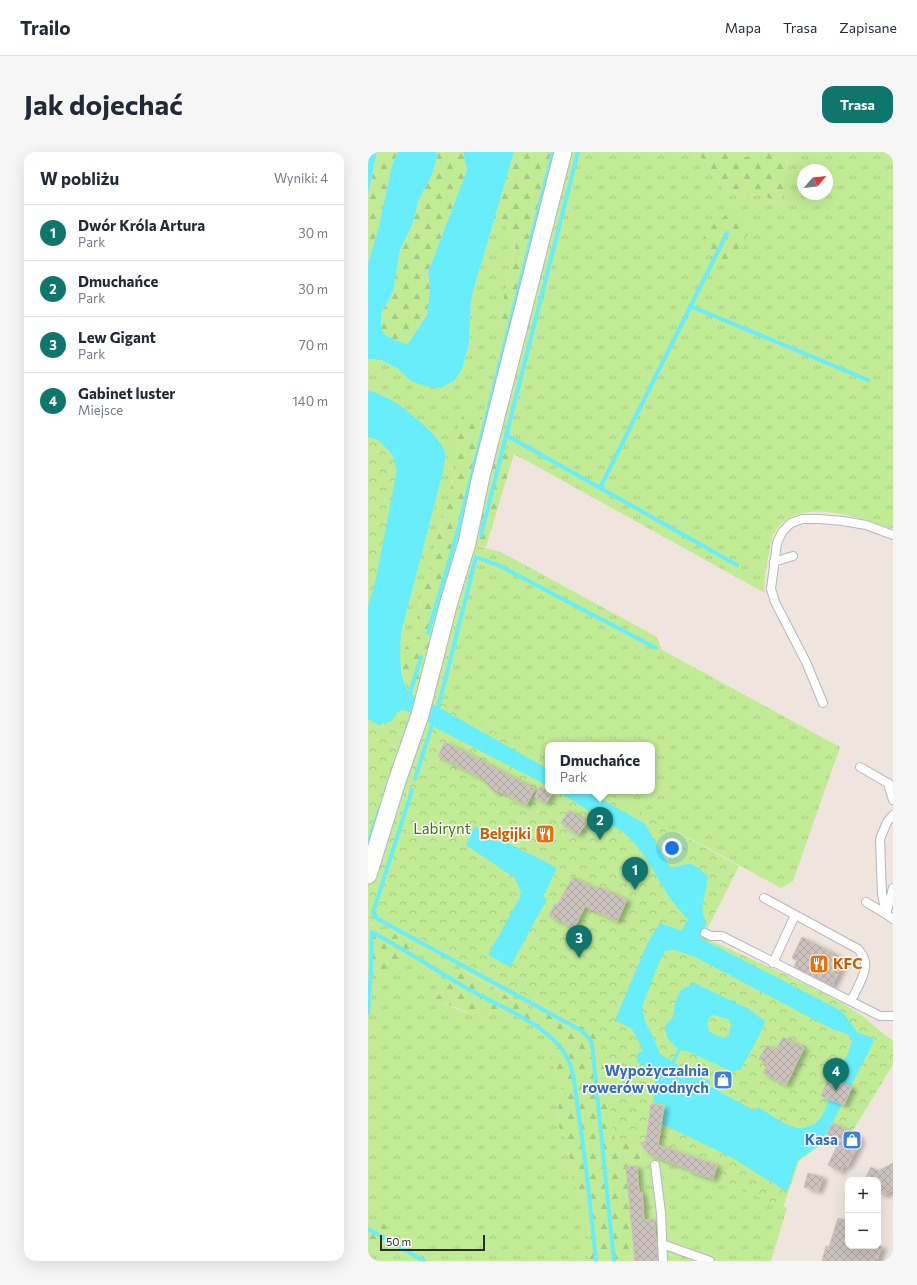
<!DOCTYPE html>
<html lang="pl">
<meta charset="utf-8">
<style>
:root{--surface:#fff;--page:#f6f6f7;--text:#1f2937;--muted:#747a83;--line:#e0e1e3;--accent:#0f766e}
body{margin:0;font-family:Commissioner,sans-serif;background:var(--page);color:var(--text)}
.controls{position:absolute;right:12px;bottom:12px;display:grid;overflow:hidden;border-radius:8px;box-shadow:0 4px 16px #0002}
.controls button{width:36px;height:36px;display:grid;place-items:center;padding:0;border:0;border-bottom:1px solid var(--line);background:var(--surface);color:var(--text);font:20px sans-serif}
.compass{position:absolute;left:429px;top:12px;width:36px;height:36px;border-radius:50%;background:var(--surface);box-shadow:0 4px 16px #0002;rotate:62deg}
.scale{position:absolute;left:12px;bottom:10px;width:105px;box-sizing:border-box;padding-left:4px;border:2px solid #2d2d2d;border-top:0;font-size:11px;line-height:14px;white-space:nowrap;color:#2d2d2d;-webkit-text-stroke:3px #fff;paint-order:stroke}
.you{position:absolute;left:304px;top:696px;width:14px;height:14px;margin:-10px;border:3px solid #fff;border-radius:50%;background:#1a73e8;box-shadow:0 0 0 6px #1a73e833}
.badge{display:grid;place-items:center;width:26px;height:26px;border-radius:50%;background:var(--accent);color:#fff;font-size:13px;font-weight:700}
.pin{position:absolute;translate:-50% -33px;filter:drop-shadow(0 1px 2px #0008)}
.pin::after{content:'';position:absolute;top:21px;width:14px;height:12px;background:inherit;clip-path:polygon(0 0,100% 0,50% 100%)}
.popup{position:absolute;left:177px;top:590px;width:110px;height:52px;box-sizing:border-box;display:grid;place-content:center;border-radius:8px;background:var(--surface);filter:drop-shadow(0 1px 3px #0005);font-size:13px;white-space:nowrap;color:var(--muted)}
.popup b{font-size:15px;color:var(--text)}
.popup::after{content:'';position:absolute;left:50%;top:100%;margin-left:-8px;border:8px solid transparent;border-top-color:var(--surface)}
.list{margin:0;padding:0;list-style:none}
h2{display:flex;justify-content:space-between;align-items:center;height:52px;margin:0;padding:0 16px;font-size:17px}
h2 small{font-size:13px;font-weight:400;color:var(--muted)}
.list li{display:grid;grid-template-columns:26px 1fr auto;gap:12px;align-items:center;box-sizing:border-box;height:56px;padding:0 16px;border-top:1px solid var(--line)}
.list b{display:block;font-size:15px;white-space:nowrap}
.list p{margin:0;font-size:13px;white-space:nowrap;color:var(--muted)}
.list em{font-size:13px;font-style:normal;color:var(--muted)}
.map{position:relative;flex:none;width:525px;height:1109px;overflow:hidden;border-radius:12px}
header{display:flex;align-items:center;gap:24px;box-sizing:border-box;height:56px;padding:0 20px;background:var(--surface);border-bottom:1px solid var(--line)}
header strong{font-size:19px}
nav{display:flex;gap:22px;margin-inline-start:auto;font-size:14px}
.intro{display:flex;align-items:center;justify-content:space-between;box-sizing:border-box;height:96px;padding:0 24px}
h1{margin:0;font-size:28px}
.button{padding:10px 18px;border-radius:12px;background:var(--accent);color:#fff;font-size:14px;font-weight:700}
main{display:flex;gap:24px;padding:0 24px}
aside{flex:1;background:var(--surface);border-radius:12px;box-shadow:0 4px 16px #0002}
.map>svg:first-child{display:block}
</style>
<header>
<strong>Trailo</strong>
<nav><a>Mapa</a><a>Trasa</a><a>Zapisane</a></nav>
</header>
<div class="intro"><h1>Jak dojechać</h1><a class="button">Trasa</a></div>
<main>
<aside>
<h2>W pobliżu<small>Wyniki: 4</small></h2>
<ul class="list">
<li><span class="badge">1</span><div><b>Dwór Króla Artura</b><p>Park</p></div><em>30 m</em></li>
<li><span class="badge">2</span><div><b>Dmuchańce</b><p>Park</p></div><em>30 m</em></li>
<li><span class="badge">3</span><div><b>Lew Gigant</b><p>Park</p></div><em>70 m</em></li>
<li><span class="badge">4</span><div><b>Gabinet luster</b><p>Miejsce</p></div><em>140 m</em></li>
</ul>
</aside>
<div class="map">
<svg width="525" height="1109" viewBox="0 0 525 1109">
<defs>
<pattern id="grass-tufts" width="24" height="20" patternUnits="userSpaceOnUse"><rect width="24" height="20" fill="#c2eb96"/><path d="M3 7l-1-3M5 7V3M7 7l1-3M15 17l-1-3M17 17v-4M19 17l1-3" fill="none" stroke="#a7ca82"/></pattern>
<pattern id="forest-firs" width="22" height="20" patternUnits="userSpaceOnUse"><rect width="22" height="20" fill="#c2eb96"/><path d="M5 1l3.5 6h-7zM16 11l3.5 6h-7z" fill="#a7ca82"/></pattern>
<pattern id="park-crowns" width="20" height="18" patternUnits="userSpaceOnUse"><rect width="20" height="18" fill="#c2eb96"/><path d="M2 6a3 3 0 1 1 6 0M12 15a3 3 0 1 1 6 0" fill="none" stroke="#a7ca82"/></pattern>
<pattern id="building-cross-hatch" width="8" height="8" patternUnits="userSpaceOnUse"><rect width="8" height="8" fill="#cbc2be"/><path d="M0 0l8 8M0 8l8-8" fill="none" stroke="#afa7a4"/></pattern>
<filter id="shadow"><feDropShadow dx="4.5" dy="2.5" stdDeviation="2" flood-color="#0004"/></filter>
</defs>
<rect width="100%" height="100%" fill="#f0e5de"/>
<g fill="url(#grass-tufts)" fill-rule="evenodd">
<path d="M 195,0 L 326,0 L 341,12 L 354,36 L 372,42 L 394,43 L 411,52 L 418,24 L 419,0 L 525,0 L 525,377 C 493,366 424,341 405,384 C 403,389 402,395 401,401 C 399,414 395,428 397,441 L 161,310 L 122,290 L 127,273 L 112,265 L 85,291 L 89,301 L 89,313 L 50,458 L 49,477 L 51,484 L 31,502 L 33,481 L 75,320 L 77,301 C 53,272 37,251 0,238 L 0,207 L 13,208 L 30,217 L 43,229 L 94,217 L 101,193 L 103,146 L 127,63 L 140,77 L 148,91 L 130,171 ZM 435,18 L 459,18 L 459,42 L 435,42 Z"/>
<polygon points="369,0 389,0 385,3 373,6"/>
<polygon points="99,391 133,400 289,485 294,498 472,595 425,729 413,736 312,681 293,701 219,639 284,639 284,593 180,593 180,617 70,555 59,537"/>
<path d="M 0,759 L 181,857 L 178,866 L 96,819 L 72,842 L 75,852 C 85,854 93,860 102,861 C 114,863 124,860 136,856 C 149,863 171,871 179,883 C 185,891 181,902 184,911 C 186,918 192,924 196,929 L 190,947 L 191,975 L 199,989 L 205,1029 L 212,1046 L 217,1054 L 222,1095 L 220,1107 L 218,1109 L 0,1109 L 0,1101 L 21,1089 L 0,1072 L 0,822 L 10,823 L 19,815 L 40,800 L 4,771 L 0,770 Z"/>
<polygon points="284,987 290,992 295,994 349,1013 345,1027 419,1056 403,1109 267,1109 269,1014 273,1007 272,991"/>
</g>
<g fill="url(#forest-firs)">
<polygon points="9,0 30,0 24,13 10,78 0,111 0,43"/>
<polygon points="69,0 95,0 99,18 60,120 62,137 59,163 39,193 19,184 13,177 13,162 25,140 32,98 44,73 51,47 63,25 68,10"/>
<polygon points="146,0 195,0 149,186 139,181 130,171 148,91 140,77 127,63"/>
<polygon points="326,0 369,0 373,6 385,3 389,0 419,0 418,24 412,52 394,43 372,42 354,36 341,12"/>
<path d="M 359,62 L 376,67 L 383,75 L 374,93 L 374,102 C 371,105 368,108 364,110 C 348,116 340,97 335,86 L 344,74 Z"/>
<polygon points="96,260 112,265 127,273 122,290 146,302 118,395 99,391 56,549 42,541 36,529 31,502 51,484 49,477 50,458 89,313 89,301 85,291 89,278"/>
<path d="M 170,639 L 430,1008 L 515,882 L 525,889 L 525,912 L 484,980 L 465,971 L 455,991 L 431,1009 L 415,1055 L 349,1012 L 295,994 L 284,987 L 272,991 L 273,1007 L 269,1014 L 267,1109 L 218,1109 L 220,1107 L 222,1095 L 217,1054 L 212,1046 L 205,1029 L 199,989 L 191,975 L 190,947 L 196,929 C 192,924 186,918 184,911 C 181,902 185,891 179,883 C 171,871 149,863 136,856 L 116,862 L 101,861 L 84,854 L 65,849 L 95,819 L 178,866 L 181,857 L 0,759 Z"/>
<path d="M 0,770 L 47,791 C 37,804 22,812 10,823 L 0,822 Z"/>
<polygon points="11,1068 18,1074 21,1089 0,1101 0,1072"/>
</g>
<path fill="url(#park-crowns)" d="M 0,238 C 11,242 21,246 31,253 C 42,260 75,288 77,301 C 78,307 75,314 75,320 L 33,481 C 32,498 30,526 42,540 C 45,544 51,546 56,549 L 66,540 L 76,552 L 180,609 L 180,639 L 234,639 L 371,714 L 335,785 C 384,808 437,829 484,857 C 499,866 511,879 525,889 L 525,912 L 484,980 L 465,971 L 455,991 L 431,1009 L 415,1055 L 345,1027 L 349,1012 L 295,994 L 290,992 L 284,987 L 272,991 L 247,991 L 233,885 L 0,759 Z"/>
<g fill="#68edfb" fill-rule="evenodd">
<polygon points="0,0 9,0 0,43"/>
<polygon points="30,0 69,0 68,10 63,25 51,47 44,73 32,98 25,140 13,162 13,177 19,184 39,193 59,163 62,137 60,120 99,18 95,0 146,0 103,146 101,192 94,217 86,229 72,236 57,234 43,229 30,217 13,208 0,207 0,111 10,78 24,13"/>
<path d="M 0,238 C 11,242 21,246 31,253 C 42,260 75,288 77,301 C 78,307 75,314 75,320 L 33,481 C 32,498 30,527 42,541 C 49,548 61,551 70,555 L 180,617 L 180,634 L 70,577 L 64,573 L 52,563 L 34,558 L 28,561 L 24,569 L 10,573 L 0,567 L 0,454 L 8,427 L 29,318 L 24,302 L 10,288 L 0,285 Z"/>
<path d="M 189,639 L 219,639 L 277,672 L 302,715 C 309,716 314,712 321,712 C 327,712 335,720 340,724 L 334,758 L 338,772 L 332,786 L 474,859 L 489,880 L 504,886 L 506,889 L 454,991 L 430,1008 L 419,1040 L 363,1005 L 294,972 L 298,953 L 285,951 L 289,920 L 269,910 L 269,902 L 275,898 L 264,877 L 247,868 L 280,790 L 292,771 L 313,779 L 320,768 C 312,758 303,749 297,738 C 284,718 274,695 255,680 ZM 306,798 L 327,805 L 466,878 L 477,881 L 484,887 C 482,901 472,916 467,930 C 463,940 458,961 450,969 C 447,973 435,977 430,976 C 421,976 399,960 390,955 L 387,959 L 341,934 L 343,930 L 306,911 L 313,898 L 319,899 L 365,920 L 373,917 L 391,884 L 397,869 L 381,857 L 326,831 L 313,838 L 307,851 L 305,865 L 297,874 L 299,886 L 310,897 L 304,909 L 292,902 L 287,889 L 277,869 L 274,855 L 290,813 L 297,799 ZM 345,863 L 360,867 L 363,872 L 361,883 L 356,886 C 344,882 336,880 341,866 Z"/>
<polygon points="107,674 189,716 175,745 179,747 142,815 120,803 151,747 153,740 147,726 98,693"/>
</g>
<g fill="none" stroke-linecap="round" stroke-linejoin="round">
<g stroke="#68edfb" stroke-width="4">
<polyline points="322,154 500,228"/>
<polyline points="138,283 369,413"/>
<polyline points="232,336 359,81"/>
<polyline points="113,383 210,0"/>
<polyline points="60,481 88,386 185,0"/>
<polyline points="42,541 53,505"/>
<polyline points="70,555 77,529 108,405 132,414 288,496"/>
<polyline points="47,627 64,573"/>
<polyline points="44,638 5,761 10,767 214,879 221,886 224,892 246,1109"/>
<polyline points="0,692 12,656"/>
<path d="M 0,861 L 3,818 L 4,780 C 37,798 68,818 100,837 C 131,854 176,871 196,900 C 207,917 207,938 210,958 C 218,1008 223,1059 228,1109"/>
<polyline points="0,1077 56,1109"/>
</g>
</g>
<g fill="url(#building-cross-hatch)" stroke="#ccc1b7" filter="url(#shadow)">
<polygon points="77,590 167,637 158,653 129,638 128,641 113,626 70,604"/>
<polygon points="172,635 184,642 178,651 167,645"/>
<polygon points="201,658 219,670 210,683 193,671"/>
<polygon points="205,725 230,738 231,735 259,748 249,769 217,754 206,776 181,764 187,752 189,753"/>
<polygon points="434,785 477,807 464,834 426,815 429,809 424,806"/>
<polygon points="415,885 436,896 418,933 395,921 400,912 391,907 399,893 408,898"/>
<polygon points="461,925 484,935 476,953 453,944"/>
<polygon points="283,952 296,954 290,993 349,1013 345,1027 321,1019 321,1017 282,1003 272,991 278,989"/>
<polygon points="465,971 492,985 490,989 492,990 479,1015 476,1013 473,1020 460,1013 471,990 458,984"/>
<polygon points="525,1011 525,1038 516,1043 510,1040 510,1028 492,1028 498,1025 503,1015 510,1019"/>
<polygon points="269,1014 271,1041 274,1040 276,1068 286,1067 290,1109 267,1109 258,1015"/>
<polygon points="440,1021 455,1025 450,1039 436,1035"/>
<polygon points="470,1066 480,1069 480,1094 514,1094 509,1109 454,1109 458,1094 461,1095"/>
</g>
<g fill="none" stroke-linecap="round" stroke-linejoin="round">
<defs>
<g id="lane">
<polyline points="406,410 425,404"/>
<polyline points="455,551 438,510 407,450 403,437 409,391 414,380 423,371 434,367 452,367 475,369 498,373 525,383"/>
<polyline points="492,615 525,634"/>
<polyline points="520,631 525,648"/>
<polyline points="525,736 518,762 525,767"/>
<path d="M 396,746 L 490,797 C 493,801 497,805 497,811 C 499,821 487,840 483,849"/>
<polyline points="498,750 518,762"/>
<polyline points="518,762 514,742 512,687 519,670 525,663"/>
<polyline points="337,781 343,784 354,784 512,864 525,864"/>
<polyline points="405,811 427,763"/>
<polyline points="287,1013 293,1061 295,1109"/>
<polyline points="294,1092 342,1109"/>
</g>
<polyline id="street" points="0,723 29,629 52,563 81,450 99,391 113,324 195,0"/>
</defs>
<use href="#lane" stroke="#b2b7c2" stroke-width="10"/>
<use href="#street" stroke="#b2b7c2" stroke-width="19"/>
<use href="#lane" stroke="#fff" stroke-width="8"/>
<use href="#street" stroke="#fff" stroke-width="17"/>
</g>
<defs>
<symbol id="restaurant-square" viewBox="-11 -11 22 22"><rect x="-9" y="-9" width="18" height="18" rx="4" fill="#e8710a" stroke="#fff"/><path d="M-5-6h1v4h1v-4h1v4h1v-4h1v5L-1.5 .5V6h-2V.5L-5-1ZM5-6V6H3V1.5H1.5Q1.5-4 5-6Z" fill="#fff"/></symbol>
<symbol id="shop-square" viewBox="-11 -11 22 22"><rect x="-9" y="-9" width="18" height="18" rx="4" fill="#3f7fe0" stroke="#fff"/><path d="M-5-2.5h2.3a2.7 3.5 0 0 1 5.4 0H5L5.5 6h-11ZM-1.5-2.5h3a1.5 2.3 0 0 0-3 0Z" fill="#fff"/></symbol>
</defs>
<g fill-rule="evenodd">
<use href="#restaurant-square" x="166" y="671" width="22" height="22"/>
<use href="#restaurant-square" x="440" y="801" width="22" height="22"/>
<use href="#shop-square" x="344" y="917" width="22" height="22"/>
<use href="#shop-square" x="473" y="977" width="22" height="22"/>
</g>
<g text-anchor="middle" stroke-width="3" stroke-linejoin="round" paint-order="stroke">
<g font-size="15" fill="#387313" stroke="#fff">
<text x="74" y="682">Labirynt</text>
</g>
<g font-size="15" font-weight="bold" fill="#c56008" stroke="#fff" text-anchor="end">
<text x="163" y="687">Belgijki</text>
<text x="465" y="817" text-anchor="start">KFC</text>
</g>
<g font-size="15" font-weight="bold" fill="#366cbe" stroke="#fff" text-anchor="end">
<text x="341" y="924">Wypożyczalnia<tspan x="341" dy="17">rowerów wodnych</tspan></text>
<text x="470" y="993">Kasa</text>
</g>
</g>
</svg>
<div class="controls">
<button>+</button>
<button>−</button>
</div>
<svg class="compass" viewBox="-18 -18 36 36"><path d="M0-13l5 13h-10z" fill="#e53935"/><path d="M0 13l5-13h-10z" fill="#747a83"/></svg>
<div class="scale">50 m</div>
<div class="you"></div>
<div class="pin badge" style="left:267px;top:738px">1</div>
<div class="pin badge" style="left:232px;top:688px">2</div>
<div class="popup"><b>Dmuchańce</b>Park</div>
<div class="pin badge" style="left:211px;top:806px">3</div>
<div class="pin badge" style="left:468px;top:939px">4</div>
</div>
</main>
